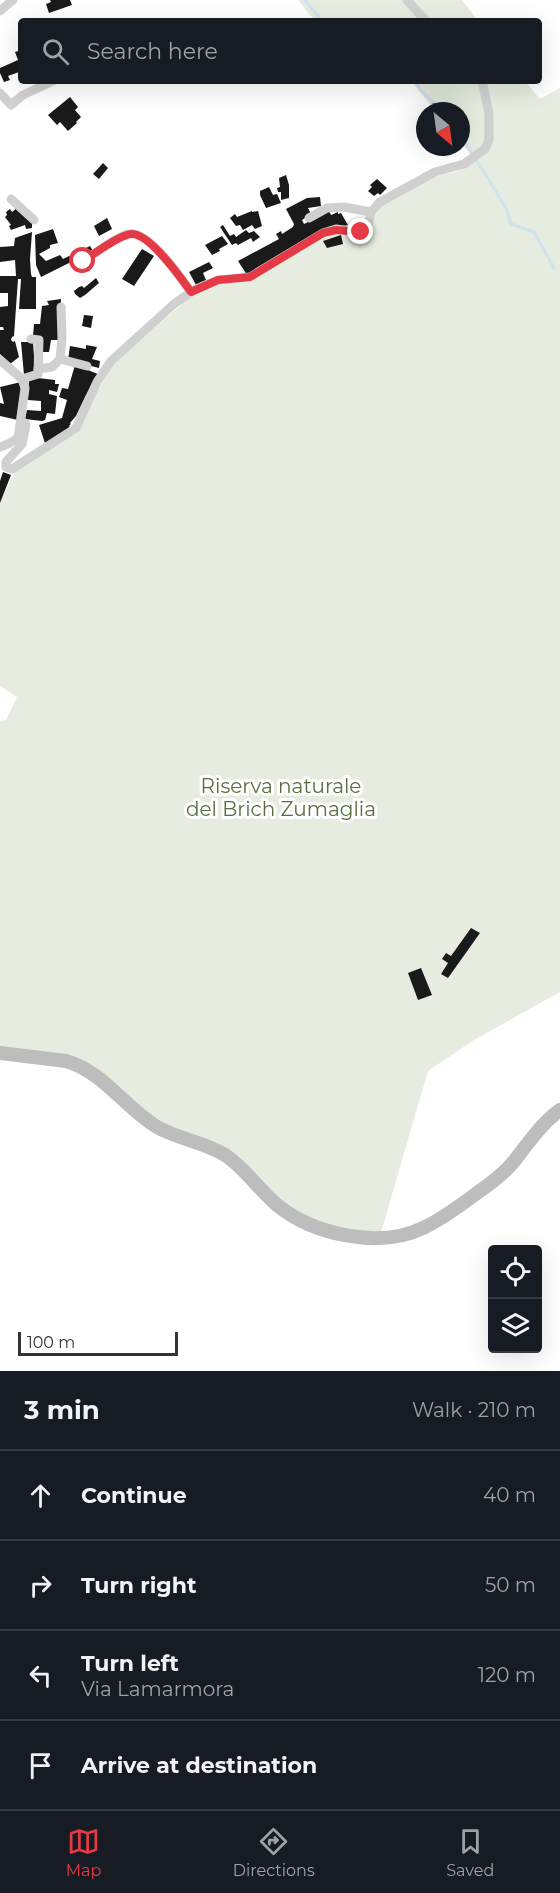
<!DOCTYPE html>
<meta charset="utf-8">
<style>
:root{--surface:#171b24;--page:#20242c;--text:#f1f3f6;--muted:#9ea1a6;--line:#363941;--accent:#e63946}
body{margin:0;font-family:Montserrat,sans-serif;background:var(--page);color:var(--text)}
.controls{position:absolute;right:18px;bottom:18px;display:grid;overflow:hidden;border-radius:6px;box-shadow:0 6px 24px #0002}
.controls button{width:54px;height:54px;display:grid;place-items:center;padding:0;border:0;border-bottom:2px solid var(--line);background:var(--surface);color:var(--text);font:30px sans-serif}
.compass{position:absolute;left:416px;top:102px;width:54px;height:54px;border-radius:50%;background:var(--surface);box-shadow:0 6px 24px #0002;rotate:151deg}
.scale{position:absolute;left:18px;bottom:15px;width:160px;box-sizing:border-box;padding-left:6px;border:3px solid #333;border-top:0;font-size:16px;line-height:21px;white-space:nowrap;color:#333;-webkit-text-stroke:4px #fff;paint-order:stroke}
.stop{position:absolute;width:18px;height:18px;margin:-14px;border:4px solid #e63946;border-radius:50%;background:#fff}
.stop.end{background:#e63946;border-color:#fff;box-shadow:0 2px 6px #0008}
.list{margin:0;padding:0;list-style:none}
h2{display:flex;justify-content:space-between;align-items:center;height:78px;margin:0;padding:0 24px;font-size:26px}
h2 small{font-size:20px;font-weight:400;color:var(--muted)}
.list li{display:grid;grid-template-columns:39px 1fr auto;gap:18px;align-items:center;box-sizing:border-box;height:90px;padding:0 24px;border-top:2px solid var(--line)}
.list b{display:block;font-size:22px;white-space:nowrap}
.list p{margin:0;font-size:20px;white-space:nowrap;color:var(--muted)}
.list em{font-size:20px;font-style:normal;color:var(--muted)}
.icon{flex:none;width:33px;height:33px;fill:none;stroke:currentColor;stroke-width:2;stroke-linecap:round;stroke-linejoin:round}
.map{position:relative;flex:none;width:560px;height:1371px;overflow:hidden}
.search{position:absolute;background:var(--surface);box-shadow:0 6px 24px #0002;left:18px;right:18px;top:18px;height:66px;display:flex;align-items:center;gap:15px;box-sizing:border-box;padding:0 21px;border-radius:6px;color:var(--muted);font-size:22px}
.sheet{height:438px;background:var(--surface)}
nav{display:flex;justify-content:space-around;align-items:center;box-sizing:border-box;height:84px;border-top:2px solid var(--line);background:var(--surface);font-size:16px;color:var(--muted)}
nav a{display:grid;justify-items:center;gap:3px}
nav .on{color:var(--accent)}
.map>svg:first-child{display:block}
</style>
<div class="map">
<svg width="560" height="1371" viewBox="0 0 560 1371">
<rect width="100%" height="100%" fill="#fff"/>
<g fill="#e6ecdf">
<polygon points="298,0 462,0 478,21 315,21"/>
<path d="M 411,81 L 525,81 L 540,99 L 560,88 L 560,992 L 474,1040 L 428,1071 L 380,1236 L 324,1225 L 282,1203 L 227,1149 L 159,1124 L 80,1061 L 0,1047 L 0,721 L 6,720 L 17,697 L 0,686 L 0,501 L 16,470 L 77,432 L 96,394 L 114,363 L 194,294 L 219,284 L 230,282 L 250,282 L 325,237 C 340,232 354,237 370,234 L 375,215 L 381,206 L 434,177 L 455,172 L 475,162 L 461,141 L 461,111 L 435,111 Z"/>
</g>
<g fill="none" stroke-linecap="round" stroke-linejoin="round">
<g stroke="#cfe2ee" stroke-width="3">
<polyline points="305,0 322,21"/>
<polyline points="415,81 420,89 442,111"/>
<polyline points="461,136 487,177"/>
<polyline points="489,180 506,208 511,224 534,232 554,268"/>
</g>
</g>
<g fill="#1a1a1a">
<polygon points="50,0 70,0 72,5 49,13 46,4 51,2"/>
<polygon points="21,50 21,77 19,72 8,76 10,80 4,82 0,73 0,68 18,60 15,52"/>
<polygon points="70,97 78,107 75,110 81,117 76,122 77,123 68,131 60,122 57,125 48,115"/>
<polygon points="103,163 108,168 99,179 93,174"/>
<polygon points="286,175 289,185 289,198 281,200 281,192 278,192 277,188 280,187 279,178"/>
<polygon points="377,179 387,188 380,195 378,193 374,196 368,191 372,187 370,185"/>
<polygon points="269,187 273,195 277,194 281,203 266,208 260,195 260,191"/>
<polygon points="320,197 321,206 308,208 311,214 302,220 304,224 329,211 331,215 338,212 338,214 341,213 348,225 326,231 247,275 238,261 279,239 276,234 281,231 282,234 293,227 294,224 286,209 307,198"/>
<polygon points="18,207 32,223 32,228 26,229 25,225 11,230 9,226 11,225 5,217 7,215 6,212 10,209 12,212"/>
<polygon points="252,211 252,212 258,211 262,226 255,229 252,225 243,230 240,225 236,226 230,218 235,214 237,217"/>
<polygon points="107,218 112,229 99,236 94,226"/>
<polygon points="223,225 230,236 234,234 236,237 246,230 249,233 254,231 260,237 253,242 251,238 238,245 236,243 232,245 220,227"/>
<polygon points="53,229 58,243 50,245 50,248 39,254 46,261 60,255 63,259 90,246 93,251 41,277 36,265 35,235"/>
<polygon points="32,232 30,259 31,274 32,277 36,277 36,309 19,309 21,279 18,279 14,336 12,337 11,340 13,342 15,341 19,357 10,364 0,354 0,330 4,330 3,327 0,327 0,307 8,306 8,293 0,293 0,276 16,276 15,260 0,262 0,247 14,246 15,238"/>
<polygon points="341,235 343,244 327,248 323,241"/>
<polygon points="222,236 228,244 219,249 220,251 212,255 205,245"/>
<polygon points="142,249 154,256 134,286 122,279"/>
<polygon points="209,262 213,268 203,273 206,280 196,285 189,272"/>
<polygon points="96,278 99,283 85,295 80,298 75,294 74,291 79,287 82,286 84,288"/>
<polygon points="61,299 59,340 51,340 49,352 41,352 33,336 34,324 40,324 42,306 49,305 47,301"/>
<polygon points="84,315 93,316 91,328 82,326"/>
<polygon points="21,342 33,342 34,356 35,372 24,375"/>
<polygon points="86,345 97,347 92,359 100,361 99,368 68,360 70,346 86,349"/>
<polygon points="75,365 98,374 86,395 76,416 70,423 71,424 69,426 71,429 45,443 39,425 62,418 67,400 59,397 62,388 68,389"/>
<polygon points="38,378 55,380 55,384 59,384 57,392 49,390 49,394 57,396 55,414 47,413 45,420 42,421 25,419 27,410 41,411 41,401 28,400 29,379"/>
<polygon points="21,382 23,393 18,420 0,416 0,403 4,404 0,387"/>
<polygon points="3,472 11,475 0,503 0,481"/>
<polygon points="471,928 480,933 448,978 441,974 448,963 442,959 446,953 451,956"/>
<polygon points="421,968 432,995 418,1000 408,973"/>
</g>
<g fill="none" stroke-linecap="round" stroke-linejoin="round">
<g stroke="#d0d0d0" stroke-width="9">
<polyline points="407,0 426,21"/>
<polyline points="0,11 13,0"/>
<polyline points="0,93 11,105 23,95 53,81"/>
<polyline points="11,199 34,220"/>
<polyline points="309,218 327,208 344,207 371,212"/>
<path d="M 83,261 C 97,253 112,239 128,234 C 148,229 181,278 191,292"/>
<polyline points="60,359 87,366"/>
<polyline points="0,360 22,379 25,388 18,438 8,444 0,447"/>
<polyline points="38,369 52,367 60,359 62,338 61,307"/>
<polyline points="22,379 38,374 39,340 31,339"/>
<polyline points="21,423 25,423 26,425 22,444 6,462 6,467 12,469 76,428 97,382 111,361 174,304 194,290 218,280 250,277 323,233 336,229 361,232 367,231 371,212 380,202 435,172 464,164 485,149 489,140 489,113 482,81"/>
</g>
<path stroke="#bdbdbd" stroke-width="14" d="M 0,1053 L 66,1061 C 104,1072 125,1108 157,1127 C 178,1139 204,1142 225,1155 C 245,1168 259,1190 277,1205 C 314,1235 380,1249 423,1228 C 441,1220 461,1205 477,1193 C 490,1184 505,1173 515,1160 C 529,1142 541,1124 560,1110"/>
</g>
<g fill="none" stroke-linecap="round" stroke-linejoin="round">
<path stroke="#e63946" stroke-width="8" d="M 83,261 C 94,254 120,234 132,234 C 150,234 181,278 191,292 L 218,280 L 250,277 L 323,233 L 336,230 L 361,232"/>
</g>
<g text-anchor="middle" stroke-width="6" stroke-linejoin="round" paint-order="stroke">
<g font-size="20" fill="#56703f" stroke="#fff">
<text x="281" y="793">Riserva naturale<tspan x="281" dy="23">del Brich Zumaglia</tspan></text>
</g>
</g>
</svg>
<div class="controls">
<button><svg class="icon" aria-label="locate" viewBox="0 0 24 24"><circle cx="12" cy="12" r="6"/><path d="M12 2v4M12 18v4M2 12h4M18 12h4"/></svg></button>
<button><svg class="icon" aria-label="layers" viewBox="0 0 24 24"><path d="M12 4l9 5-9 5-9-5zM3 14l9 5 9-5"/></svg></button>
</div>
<svg class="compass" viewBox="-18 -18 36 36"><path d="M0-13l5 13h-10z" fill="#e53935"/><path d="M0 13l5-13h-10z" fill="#9ea1a6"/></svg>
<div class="scale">100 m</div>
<div class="stop" style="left:83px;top:261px"></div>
<div class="stop end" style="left:361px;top:232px"></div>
<div class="search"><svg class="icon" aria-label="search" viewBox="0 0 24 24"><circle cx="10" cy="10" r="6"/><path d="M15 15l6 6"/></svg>Search here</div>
</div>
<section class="sheet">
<h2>3 min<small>Walk · 210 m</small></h2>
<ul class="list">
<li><svg class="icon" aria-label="ahead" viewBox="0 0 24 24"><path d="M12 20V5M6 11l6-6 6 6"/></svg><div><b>Continue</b></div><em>40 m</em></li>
<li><svg class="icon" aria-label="right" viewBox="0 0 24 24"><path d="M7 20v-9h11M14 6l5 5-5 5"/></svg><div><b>Turn right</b></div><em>50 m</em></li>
<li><svg class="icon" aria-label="left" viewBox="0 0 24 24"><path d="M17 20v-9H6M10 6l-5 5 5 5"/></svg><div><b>Turn left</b><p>Via Lamarmora</p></div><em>120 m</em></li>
<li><svg class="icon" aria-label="arrive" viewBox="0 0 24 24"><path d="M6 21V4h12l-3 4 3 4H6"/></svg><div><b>Arrive at destination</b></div></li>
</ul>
</section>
<nav>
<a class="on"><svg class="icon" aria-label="map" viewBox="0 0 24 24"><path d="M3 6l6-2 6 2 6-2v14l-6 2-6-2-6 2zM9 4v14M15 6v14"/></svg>Map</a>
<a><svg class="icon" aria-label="directions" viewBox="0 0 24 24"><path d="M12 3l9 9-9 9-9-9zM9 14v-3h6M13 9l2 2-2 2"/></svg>Directions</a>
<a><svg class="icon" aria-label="saved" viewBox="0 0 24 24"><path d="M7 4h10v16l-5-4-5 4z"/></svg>Saved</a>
</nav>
